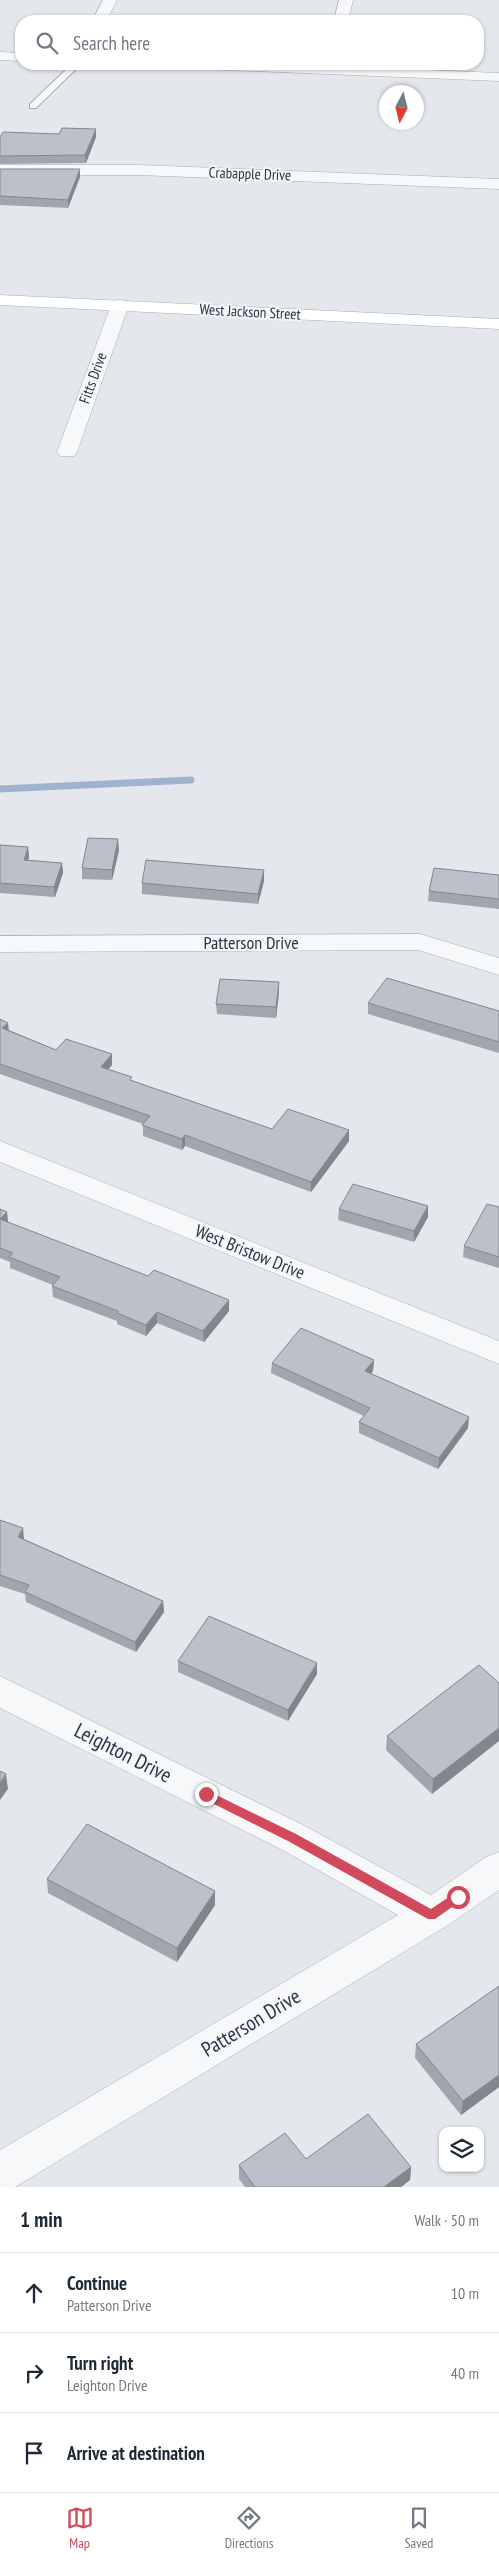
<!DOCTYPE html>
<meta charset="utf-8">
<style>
:root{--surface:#fff;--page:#f2f2f3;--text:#1f2937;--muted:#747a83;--line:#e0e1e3;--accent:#d1495b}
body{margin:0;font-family:"PT Sans Narrow",sans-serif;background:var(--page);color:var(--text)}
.controls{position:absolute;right:15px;bottom:15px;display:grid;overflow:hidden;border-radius:10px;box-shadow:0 1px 4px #0004}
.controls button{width:45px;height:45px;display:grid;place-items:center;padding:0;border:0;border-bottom:1px solid var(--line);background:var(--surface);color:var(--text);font:25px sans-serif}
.compass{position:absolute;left:379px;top:85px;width:45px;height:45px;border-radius:50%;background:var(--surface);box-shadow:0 1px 4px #0004;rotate:187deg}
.stop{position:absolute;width:15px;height:15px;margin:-11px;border:4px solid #d1495b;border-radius:50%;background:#fff}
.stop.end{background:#d1495b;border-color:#fff;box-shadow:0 1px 5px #0008}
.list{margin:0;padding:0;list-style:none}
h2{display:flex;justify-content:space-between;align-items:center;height:65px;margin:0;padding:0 20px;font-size:21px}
h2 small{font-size:16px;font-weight:400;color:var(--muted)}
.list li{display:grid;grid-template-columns:32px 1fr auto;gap:15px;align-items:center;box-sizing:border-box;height:80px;padding:0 20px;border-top:1px solid var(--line)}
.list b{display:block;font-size:19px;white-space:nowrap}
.list p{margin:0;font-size:16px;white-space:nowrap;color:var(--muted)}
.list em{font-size:16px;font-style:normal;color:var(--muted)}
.icon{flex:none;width:28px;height:28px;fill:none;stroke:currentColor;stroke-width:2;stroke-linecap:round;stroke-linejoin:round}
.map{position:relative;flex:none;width:499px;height:2187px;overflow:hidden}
.search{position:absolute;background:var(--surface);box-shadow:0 1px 4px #0004;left:15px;right:15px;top:15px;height:55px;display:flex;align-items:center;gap:12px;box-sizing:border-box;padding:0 18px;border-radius:20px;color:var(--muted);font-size:19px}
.sheet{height:305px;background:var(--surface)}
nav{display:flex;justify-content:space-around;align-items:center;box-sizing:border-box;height:70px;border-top:1px solid var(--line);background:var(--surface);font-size:14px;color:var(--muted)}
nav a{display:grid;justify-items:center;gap:2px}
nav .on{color:var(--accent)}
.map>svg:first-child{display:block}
</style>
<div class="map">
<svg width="499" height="2187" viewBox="0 0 499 2187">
<rect width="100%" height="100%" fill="#e4e7ec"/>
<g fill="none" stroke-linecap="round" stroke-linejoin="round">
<polyline stroke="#9fb4cc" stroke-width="7" points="0,789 191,780"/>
<defs>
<polygon id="lane" points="72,64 81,64 36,108 30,108 30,104"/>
<g id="street">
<polygon points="103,0 117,0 106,21 92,21"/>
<polygon points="339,0 353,0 348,21 334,21"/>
<polygon points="0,52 21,53 21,61 0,60"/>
<polygon points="171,64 280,64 499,73 499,81 178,68"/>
<polygon points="0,165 138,165 499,179 499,189 138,175 0,175"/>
<polygon points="120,300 126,301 129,305 77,452 74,456 60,456 57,452 111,305 114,301"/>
<polygon points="420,934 499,958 499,975 418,950 0,952 0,936"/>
<polygon points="0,1141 499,1341 499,1364 0,1162"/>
<polygon points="0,1676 305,1826 431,1895 486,1857 499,1852 499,1890 445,1927 15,2187 0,2187 0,2150 398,1915 279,1848 0,1708"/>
</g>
<polygon id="secondary" points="0,295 499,319 499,329 0,305"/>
</defs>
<use href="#lane" stroke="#a9aeb7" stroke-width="2"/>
<use href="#street" stroke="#a9aeb7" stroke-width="1"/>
<use href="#secondary" stroke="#a9aeb7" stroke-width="1"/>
<use href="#lane" fill="#f7f8fa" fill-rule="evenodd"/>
<use href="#street" fill="#f7f8fa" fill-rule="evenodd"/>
<use href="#secondary" fill="#fff" fill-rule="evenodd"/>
</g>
<g fill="#a1a5ae">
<polygon points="0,136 96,137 86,163 0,164"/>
<polygon points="0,169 80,177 68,208 0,205"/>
<polygon points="0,845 28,847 29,857 28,860 62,863 63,873 55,897 0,893"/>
<polygon points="119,850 112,880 82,879 82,868"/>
<polygon points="264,870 264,881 258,904 142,894 142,883"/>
<polygon points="499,875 499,909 428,901 429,891"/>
<polygon points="279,993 276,1018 217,1014 216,1004"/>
<polygon points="368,1003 499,1011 499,1053 368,1014"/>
<polygon points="0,1019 9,1030 56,1050 112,1054 112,1065 108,1069 132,1081 272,1129 349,1141 311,1192 185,1146 182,1150 143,1136 143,1124 0,1074"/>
<polygon points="428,1206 428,1217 414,1242 338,1220 339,1209"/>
<polygon points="499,1207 499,1268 463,1257 464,1246"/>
<polygon points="0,1209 7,1212 8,1223 229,1311 204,1342 157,1323 146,1336 117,1324 117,1321 53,1297 52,1286 53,1285 10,1268 10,1262 0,1258"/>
<polygon points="374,1360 373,1371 371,1374 468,1428 438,1469 359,1433 359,1422 364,1416 271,1373 272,1363"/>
<polygon points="0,1520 24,1539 163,1601 164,1612 136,1652 26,1602 25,1594 0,1586"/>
<polygon points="178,1661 317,1663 317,1674 288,1721 178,1672"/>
<polygon points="479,1665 432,1794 386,1750 387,1736"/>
<polygon points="47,1879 215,1905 177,1962 48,1893"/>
<polygon points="499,1986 499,2087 461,2115 415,2058 416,2044"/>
<polygon points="239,2165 411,2167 410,2180 401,2187 245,2187 239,2179"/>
</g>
<g fill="#83868d">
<polygon points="96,129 96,137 86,163 85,155"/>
<polygon points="80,169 80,177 68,208 68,200"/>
<polygon points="118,839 119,850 112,880 112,870"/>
<polygon points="28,847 29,857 25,870 24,860"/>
<polygon points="62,863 63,873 55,897 54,887"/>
<polygon points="264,870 264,881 258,904 258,894"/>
<polygon points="279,982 279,993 276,1018 276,1007"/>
<polygon points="8,1023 9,1033 2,1028"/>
<polygon points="112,1054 112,1065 101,1078 101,1067"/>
<polygon points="349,1130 349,1141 311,1192 311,1182"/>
<polygon points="185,1135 185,1146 182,1150 182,1139"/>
<polygon points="428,1206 428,1217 414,1242 414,1231"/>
<polygon points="7,1212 8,1223 0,1219"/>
<polygon points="229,1300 229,1311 204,1342 203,1331"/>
<polygon points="157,1312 157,1323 146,1336 146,1325"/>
<polygon points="374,1360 373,1371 365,1382 365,1371"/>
<polygon points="469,1417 468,1428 438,1469 439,1458"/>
<polygon points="23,1528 24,1539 19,1548 18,1537"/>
<polygon points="163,1601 164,1612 136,1652 135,1642"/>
<polygon points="317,1663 317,1674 288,1721 288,1710"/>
<polygon points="499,1728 499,1741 432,1794 433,1779"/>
<polygon points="6,1774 8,1789 0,1800 0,1783"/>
<polygon points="215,1891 215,1905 177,1962 177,1948"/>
<polygon points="499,2075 499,2087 461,2115 463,2101"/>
<polygon points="411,2167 410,2180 401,2187 384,2187"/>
</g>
<g fill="#bbc0ca" stroke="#83868d">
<polygon points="62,128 96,129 85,155 0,156 0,136 1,136 3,132 59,134"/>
<polygon points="0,169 80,169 68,200 0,196"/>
<polygon points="88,838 118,839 112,870 82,868"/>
<polygon points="0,845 28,847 24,860 62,863 54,887 0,883"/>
<polygon points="146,860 264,870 258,894 142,883"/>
<polygon points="434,868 499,875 499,899 429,891"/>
<polygon points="387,978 499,1011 499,1042 368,1003"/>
<polygon points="220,979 279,982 276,1007 216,1004"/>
<polygon points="0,1019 8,1023 2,1028 56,1050 66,1039 112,1054 101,1067 132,1077 130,1080 272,1129 288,1109 349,1130 311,1182 185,1135 182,1139 142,1125 150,1116 0,1064"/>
<polygon points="353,1184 428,1206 414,1231 339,1209"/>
<polygon points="487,1204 499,1207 499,1257 464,1246"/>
<polygon points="0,1209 7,1212 0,1219 148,1276 154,1270 229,1300 203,1331 157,1312 146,1325 117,1313 118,1311 52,1286 60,1277 9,1257 13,1253 0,1248"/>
<polygon points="301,1328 374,1360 365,1371 469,1417 439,1458 359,1422 370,1408 272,1363"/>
<polygon points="0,1520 23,1528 18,1537 163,1601 135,1642 25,1592 29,1585 0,1575"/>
<polygon points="209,1616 317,1663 288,1710 178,1661"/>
<polygon points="479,1665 499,1683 499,1728 433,1779 387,1736"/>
<polygon points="0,1771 6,1774 0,1783"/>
<polygon points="87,1824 215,1891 177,1948 47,1879"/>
<polygon points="499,1986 499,2075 463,2101 416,2044"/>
<polygon points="368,2114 411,2167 384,2187 255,2187 239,2165 285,2133 306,2159"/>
</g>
<polygon fill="#d1495b" points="206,1790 296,1834 431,1909 455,1893 462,1893 464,1897 462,1900 435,1919 428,1919 288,1841 202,1798 202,1791"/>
<g text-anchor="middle" stroke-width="4" stroke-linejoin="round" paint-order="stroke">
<g font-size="15" fill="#2b3445" stroke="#f4f6f9">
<text transform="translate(250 174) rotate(2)" y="5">Crabapple Drive</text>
<text transform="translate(250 312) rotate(3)" y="5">West Jackson Street</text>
<text transform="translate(93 378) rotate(-70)" y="5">Fitts Drive</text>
</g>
<g font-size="18" fill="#2b3445" stroke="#f4f6f9">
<text x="251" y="949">Patterson Drive</text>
<text transform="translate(250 1252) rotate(22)" y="6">West Bristow Drive</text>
</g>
<g font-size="21" fill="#2b3445" stroke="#f4f6f9">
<text transform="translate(123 1753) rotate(27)" y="7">Leighton Drive</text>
<text transform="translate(251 2023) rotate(-31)" y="7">Patterson Drive</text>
</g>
</g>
</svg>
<div class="controls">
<button><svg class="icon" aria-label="layers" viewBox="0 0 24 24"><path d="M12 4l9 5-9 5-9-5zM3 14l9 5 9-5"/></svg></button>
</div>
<svg class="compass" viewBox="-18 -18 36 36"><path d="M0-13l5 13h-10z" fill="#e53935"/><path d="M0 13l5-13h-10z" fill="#747a83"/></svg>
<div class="stop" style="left:458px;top:1897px"></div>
<div class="stop end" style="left:206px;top:1794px"></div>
<div class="search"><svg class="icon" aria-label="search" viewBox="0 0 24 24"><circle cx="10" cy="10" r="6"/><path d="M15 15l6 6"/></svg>Search here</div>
</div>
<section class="sheet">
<h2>1 min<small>Walk · 50 m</small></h2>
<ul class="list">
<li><svg class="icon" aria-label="ahead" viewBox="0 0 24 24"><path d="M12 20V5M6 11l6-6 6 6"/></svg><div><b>Continue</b><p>Patterson Drive</p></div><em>10 m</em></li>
<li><svg class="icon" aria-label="right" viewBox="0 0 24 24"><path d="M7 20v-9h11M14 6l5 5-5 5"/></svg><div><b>Turn right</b><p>Leighton Drive</p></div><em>40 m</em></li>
<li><svg class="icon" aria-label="arrive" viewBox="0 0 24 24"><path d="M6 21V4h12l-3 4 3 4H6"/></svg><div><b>Arrive at destination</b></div></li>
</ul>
</section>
<nav>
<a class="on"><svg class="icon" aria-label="map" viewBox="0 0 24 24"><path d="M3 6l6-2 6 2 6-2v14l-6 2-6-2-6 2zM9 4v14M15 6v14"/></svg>Map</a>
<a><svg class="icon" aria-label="directions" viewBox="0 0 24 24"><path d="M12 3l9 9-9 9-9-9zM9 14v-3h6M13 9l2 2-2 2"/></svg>Directions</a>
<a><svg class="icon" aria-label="saved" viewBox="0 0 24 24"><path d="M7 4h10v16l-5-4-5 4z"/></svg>Saved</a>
</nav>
